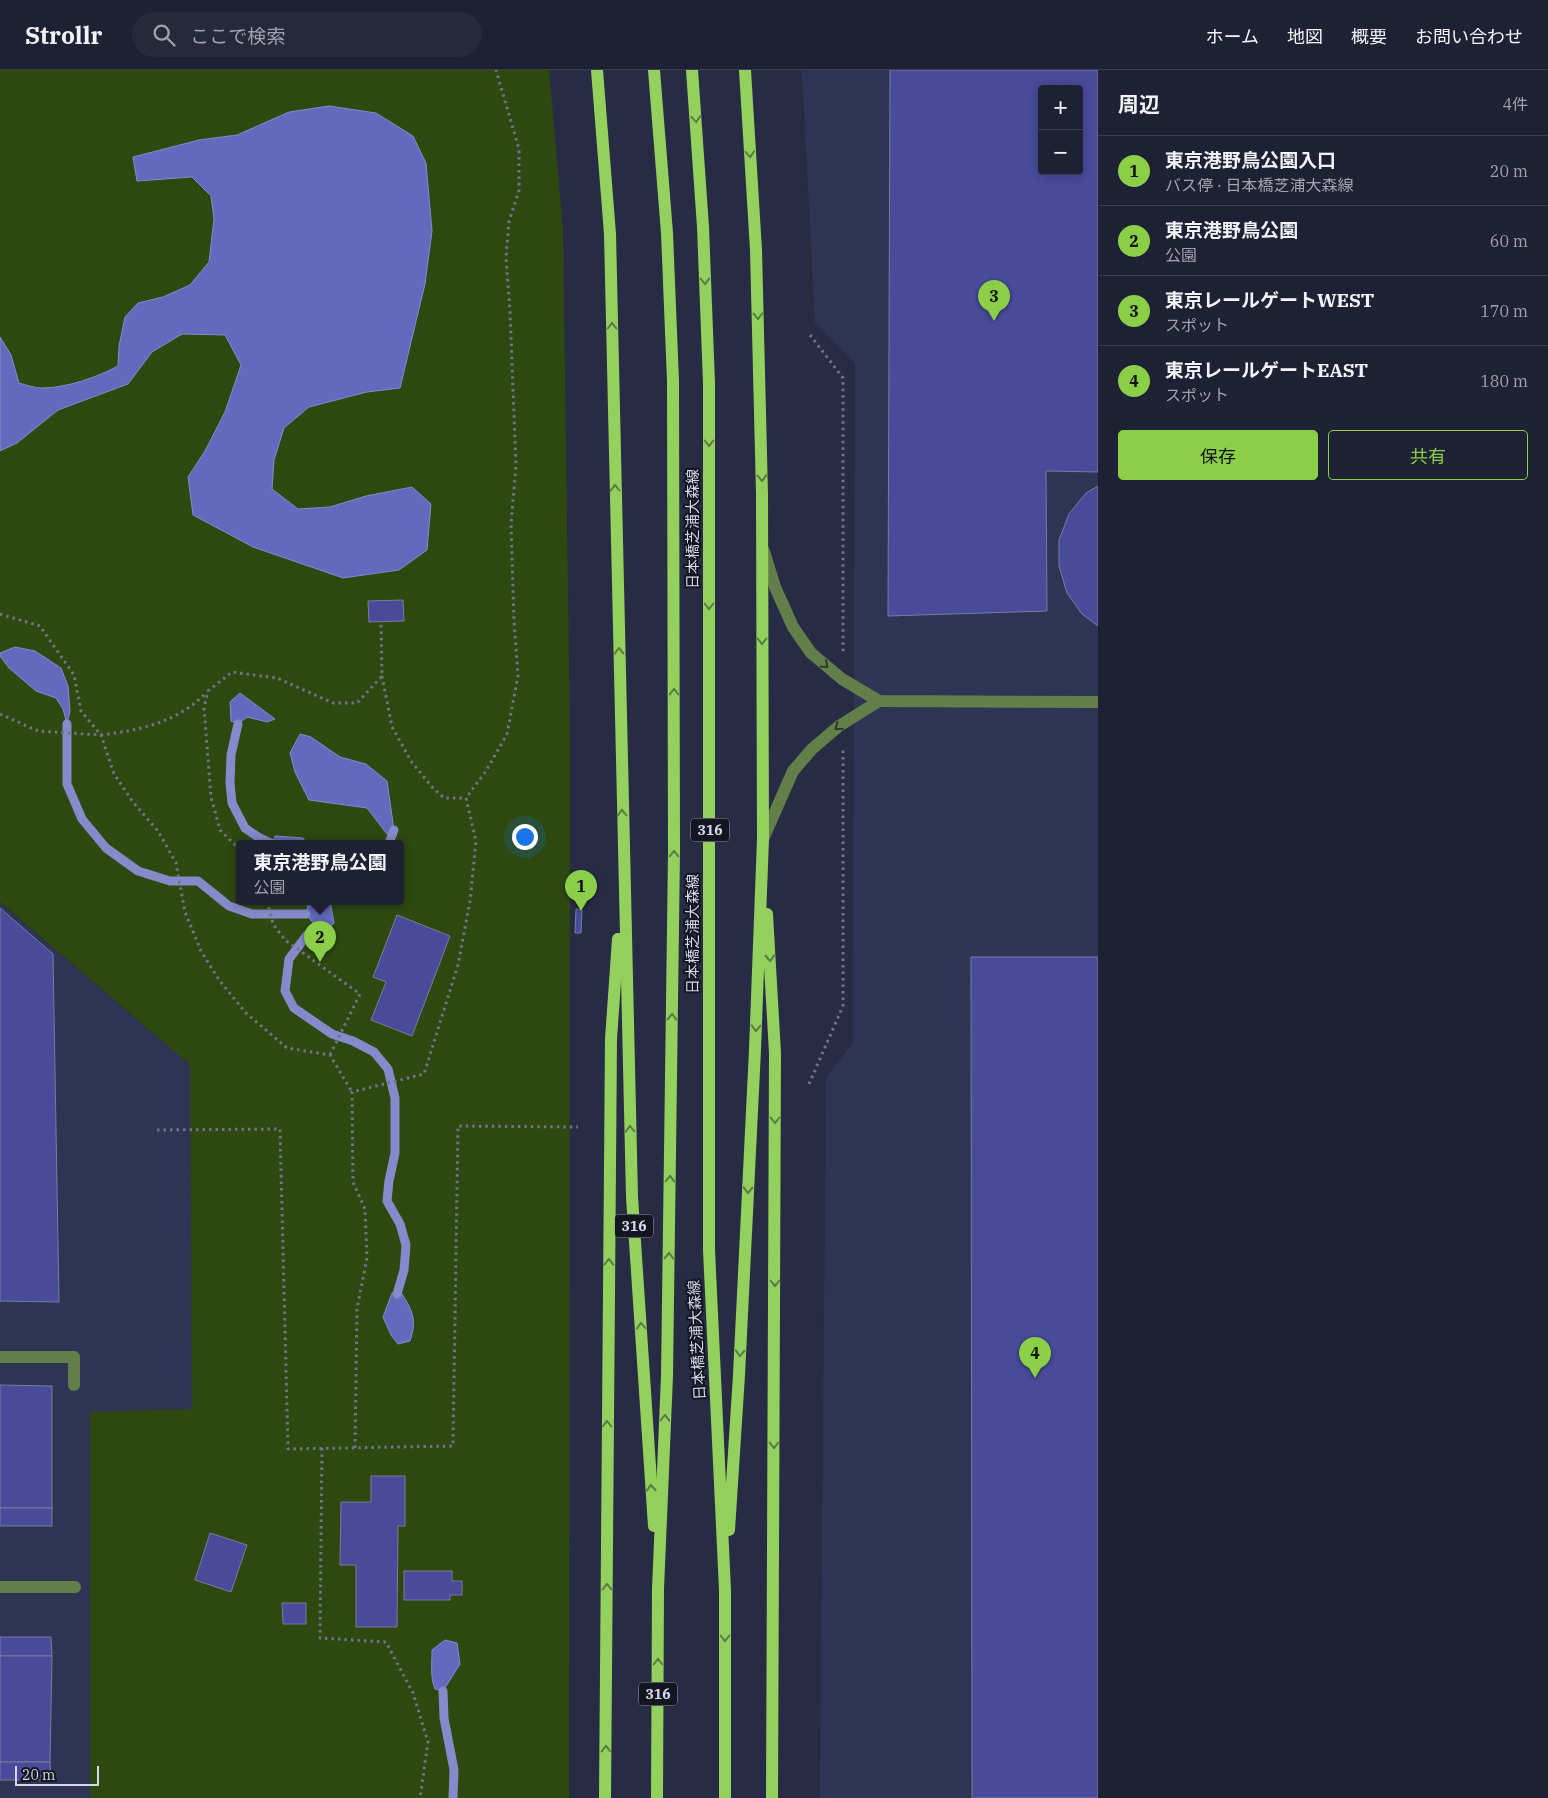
<!DOCTYPE html>
<html lang="ja">
<meta charset="utf-8">
<style>
:root{--surface:#1e2033;--page:#26283b;--text:#f1f3f6;--muted:#a1a3ac;--line:#3c3e4e;--accent:#8bce47}
body{margin:0;font-family:"IBM Plex Serif","Noto Sans JP",serif;background:var(--page);color:var(--text)}
.controls{position:absolute;right:15px;top:15px;display:grid;overflow:hidden;border-radius:5px;box-shadow:0 2px 12px #0003}
.controls button{width:45px;height:45px;display:grid;place-items:center;padding:0;border:0;border-bottom:1px solid var(--line);background:var(--surface);color:var(--text);font:25px sans-serif}
.scale{position:absolute;left:15px;bottom:12px;width:84px;box-sizing:border-box;padding-left:5px;border:2px solid #d4d7e8;border-top:0;font-size:14px;line-height:18px;white-space:nowrap;color:#d4d7e8;-webkit-text-stroke:4px #131520;paint-order:stroke}
.you{position:absolute;left:524px;top:766px;width:18px;height:18px;margin:-12px;border:4px solid #fff;border-radius:50%;background:#1a73e8;box-shadow:0 0 0 8px #1a73e833}
.badge{display:grid;place-items:center;width:32px;height:32px;border-radius:50%;background:var(--accent);color:#111;font-size:16px;font-weight:700}
.pin{position:absolute;translate:-50% -41px;filter:drop-shadow(0 1px 2px #0008)}
.pin::after{content:'';position:absolute;top:26px;width:18px;height:15px;background:inherit;clip-path:polygon(0 0,100% 0,50% 100%)}
.popup{position:absolute;left:236px;top:770px;width:168px;height:65px;box-sizing:border-box;display:grid;place-content:center;border-radius:5px;background:var(--surface);filter:drop-shadow(0 1px 4px #0005);font-size:16px;white-space:nowrap;color:var(--muted)}
.popup b{font-size:19px;color:var(--text)}
.popup::after{content:'';position:absolute;left:50%;top:100%;margin-left:-10px;border:10px solid transparent;border-top-color:var(--surface)}
.list{margin:0;padding:0;list-style:none}
h2{display:flex;justify-content:space-between;align-items:center;height:65px;margin:0;padding:0 20px;font-size:21px}
h2 small{font-size:16px;font-weight:400;color:var(--muted)}
.list li{display:grid;grid-template-columns:32px 1fr auto;gap:15px;align-items:center;box-sizing:border-box;height:70px;padding:0 20px;border-top:1px solid var(--line)}
.list b{display:block;font-size:19px;white-space:nowrap}
.list p{margin:0;font-size:16px;white-space:nowrap;color:var(--muted)}
.list em{font-size:16px;font-style:normal;color:var(--muted)}
.actions{display:flex;gap:10px;padding:15px 20px}
.actions a{flex:1;padding:11px 0;border:1px solid var(--accent);border-radius:5px;text-align:center;font-size:18px;color:var(--accent)}
.actions .main{background:var(--accent);color:#111}
.icon{flex:none;width:28px;height:28px;fill:none;stroke:currentColor;stroke-width:2;stroke-linecap:round;stroke-linejoin:round}
.map{position:relative;flex:none;width:1098px;height:1728px;overflow:hidden}
header{display:flex;align-items:center;gap:30px;box-sizing:border-box;height:70px;padding:0 25px;background:var(--surface);border-bottom:1px solid var(--line)}
header strong{font-size:24px}
nav{display:flex;gap:28px;margin-inline-start:auto;font-size:18px}
.search{width:350px;height:45px;background:var(--page);display:flex;align-items:center;gap:12px;box-sizing:border-box;padding:0 18px;border-radius:28px;color:var(--muted);font-size:19px}
main{display:flex}
aside{flex:1;background:var(--surface)}
.map>svg:first-child{display:block}
</style>
<header>
<strong>Strollr</strong>
<div class="search"><svg class="icon" aria-label="search" viewBox="0 0 24 24"><circle cx="10" cy="10" r="6"/><path d="M15 15l6 6"/></svg>ここで検索</div>
<nav><a>ホーム</a><a>地図</a><a>概要</a><a>お問い合わせ</a></nav>
</header>
<main>
<div class="map">
<svg width="1098" height="1728" viewBox="0 0 1098 1728">
<rect width="100%" height="100%" fill="#282b44"/>
<g fill="#303454" fill-rule="evenodd">
<path d="M 801,0 L 1098,0 L 1098,1728 L 820,1728 L 826,1008 L 853,972 L 855,293 L 815,254 L 804,38 ZM 1042,19 L 1079,19 L 1079,101 L 1042,101 Z"/>
<polygon points="0,833 190,995 192,1339 90,1343 90,1728 0,1728"/>
</g>
<path fill="#2d4910" fill-rule="evenodd" d="M 0,0 L 549,0 L 563,159 L 570,668 L 569,1728 L 90,1728 L 90,1342 L 192,1339 L 190,995 L 0,832 ZM 240,773 L 400,773 L 400,831 L 240,831 Z"/>
<g fill="#636abd" stroke="#858bca">
<path d="M 329,36 L 376,43 L 413,66 L 426,93 L 432,161 L 425,214 L 400,318 L 367,322 L 309,337 L 284,358 L 274,390 L 272,419 L 298,439 L 330,437 L 366,426 L 412,417 L 431,434 L 427,480 L 399,500 L 343,508 L 253,477 L 193,445 L 188,407 L 205,381 L 225,342 L 241,295 L 225,265 L 182,264 L 152,282 L 128,314 L 58,340 L 17,373 L 0,381 L 0,267 L 11,285 L 19,313 C 26,315 35,318 42,318 C 66,318 98,307 118,296 L 119,276 L 125,247 L 138,233 L 163,227 L 190,215 L 209,192 L 214,149 L 211,126 L 192,107 L 137,111 L 133,87 L 199,70 L 237,65 L 289,42 Z"/>
<polygon points="15,577 35,581 61,598 68,616 70,641 67,654 63,639 56,628 36,621 9,598 0,586 0,583"/>
<polygon points="240,623 275,649 267,652 247,647 238,654 231,651 230,632"/>
<polygon points="300,664 311,667 340,687 366,694 387,711 394,760 387,764 367,738 309,730 295,702 290,683"/>
<polygon points="275,766 303,768 306,773 273,773"/>
<polygon points="309,831 330,831 334,853 320,867 311,870 307,865 313,853 306,844"/>
<path d="M 392,1223 L 402,1224 C 413,1242 417,1250 410,1271 L 398,1274 L 391,1265 L 383,1247 Z"/>
<path d="M 445,1570 L 457,1573 L 460,1594 L 443,1621 L 435,1619 C 430,1606 432,1594 432,1580 Z"/>
</g>
<g fill="none" stroke-linecap="round" stroke-linejoin="round">
<g stroke="#858bca" stroke-width="9">
<polyline points="67,654 67,714 82,749 106,778 138,801 170,811 198,811 229,836 252,844 306,844"/>
<polyline points="238,654 231,685 230,713 232,733 245,758 258,767 271,773"/>
<polyline points="389,773 394,760"/>
<polyline points="307,865 289,889 285,921 294,938 332,964 353,971 374,982 388,999 395,1028 395,1083 389,1111 387,1131 400,1154 406,1175 404,1200 397,1224"/>
<polyline points="443,1621 444,1648 454,1700 453,1728"/>
</g>
</g>
<g fill="#474b9a" stroke="#787d9b" fill-rule="evenodd">
<path d="M 890,0 L 1098,0 L 1098,402 L 1046,401 L 1047,541 L 888,546 ZM 1042,19 L 1079,19 L 1079,101 L 1042,101 Z"/>
<polygon points="1098,416 1098,556 1082,544 1067,523 1059,496 1059,470 1069,444 1086,423"/>
<polygon points="403,530 404,551 369,552 368,531"/>
<polygon points="0,838 53,884 59,1232 0,1231"/>
<polygon points="576,839 582,840 581,863 575,863"/>
<polygon points="397,845 450,866 412,966 371,950 386,912 373,907"/>
<polygon points="971,887 1098,887 1098,1728 972,1728"/>
<polygon points="0,1315 52,1316 52,1438 0,1438"/>
<polygon points="371,1406 405,1406 405,1456 398,1456 397,1557 356,1557 356,1495 340,1495 341,1432 371,1432"/>
<rect x="0" y="1438" width="52" height="18"/>
<polygon points="210,1463 247,1475 231,1522 195,1510"/>
<polygon points="404,1501 452,1501 452,1511 462,1511 462,1525 450,1525 450,1530 404,1530"/>
<polygon points="282,1533 306,1533 306,1554 283,1554"/>
<polygon points="0,1567 51,1567 52,1586 0,1586"/>
<polygon points="0,1586 52,1586 50,1692 0,1692"/>
<polygon points="0,1692 50,1692 51,1710 0,1710"/>
</g>
<g fill="none" stroke-linecap="round" stroke-linejoin="round">
<g stroke="#707389" stroke-width="3" stroke-dasharray="2.5 4" stroke-linecap="butt">
<polyline points="810,265 843,308 843,583"/>
<path d="M 0,544 L 40,556 L 74,605 L 81,641 L 101,665 C 141,660 178,652 207,622"/>
<polyline points="382,606 392,657 411,691 431,716 444,728 466,728"/>
<polyline points="0,644 38,661 101,665 114,704 133,732 158,761 176,793 185,842 201,881 219,910 246,943 287,978 330,985 352,1022"/>
<polyline points="240,780 220,760 211,727 204,638 208,621 232,602 277,608 333,633 357,633 382,606 381,551"/>
<polyline points="267,831 273,854 285,870 360,924 330,985"/>
<polyline points="809,1014 843,936 843,679"/>
<polyline points="157,1060 280,1059 288,1379 453,1376 458,1056 578,1057"/>
<polyline points="322,1378 320,1568 386,1572 413,1623 428,1672 420,1728"/>
<polyline points="355,1378 357,1239 367,1188 365,1139 353,1112 352,1022 424,1004 458,895 470,831 476,771 466,728 486,701 507,664 518,606 514,551 511,454 516,396 510,242 506,188 509,152 519,120 519,79 496,0"/>
</g>
<g stroke="#627f4a" stroke-width="12">
<polyline points="764,481 775,517 793,557 811,583 842,609 879,631 1098,632"/>
<polyline points="763,769 793,701 812,679 839,656 879,631"/>
<polyline points="0,1287 74,1287 74,1315"/>
<polyline points="0,1517 75,1517"/>
</g>
<g stroke="#94d05e" stroke-width="12">
<polyline points="597,0 610,164 632,1127 654,1456"/>
<polyline points="654,0 667,163 673,311 674,782 667,1306 658,1519 657,1728"/>
<polyline points="692,0 703,157 709,313 709,1180 725,1520 725,1728"/>
<polyline points="767,844 775,983 772,1728"/>
<polyline points="729,1460 739,1305 755,980 763,769 762,424 756,180 745,0"/>
<polyline points="605,1728 611,969 618,869"/>
</g>
</g>
<defs><path id="oneway-chevron" d="M-2-3.5L2.5 0L-2 3.5" fill="none" stroke-width="1.6" stroke-linecap="round" stroke-linejoin="round" transform="scale(1.25)"/></defs>
<g stroke="#5a7c42">
<use href="#oneway-chevron" transform="translate(696 49) rotate(86)"/>
<use href="#oneway-chevron" transform="translate(750 84) rotate(86)"/>
<use href="#oneway-chevron" transform="translate(705 211) rotate(88)"/>
<use href="#oneway-chevron" transform="translate(758 246) rotate(89)"/>
<use href="#oneway-chevron" transform="translate(612 256) rotate(-91)"/>
<use href="#oneway-chevron" transform="translate(709 373) rotate(90)"/>
<use href="#oneway-chevron" transform="translate(762 408) rotate(89)"/>
<use href="#oneway-chevron" transform="translate(615 418) rotate(-91)"/>
<use href="#oneway-chevron" transform="translate(709 536) rotate(90)"/>
<use href="#oneway-chevron" transform="translate(762 571) rotate(90)"/>
<use href="#oneway-chevron" transform="translate(619 581) rotate(-91)"/>
<use href="#oneway-chevron" transform="translate(674 622) rotate(-90)"/>
<use href="#oneway-chevron" transform="translate(622 743) rotate(-91)"/>
<use href="#oneway-chevron" transform="translate(674 784) rotate(-90)"/>
<use href="#oneway-chevron" transform="translate(770 888) rotate(87)"/>
<use href="#oneway-chevron" transform="translate(672 947) rotate(-89)"/>
<use href="#oneway-chevron" transform="translate(756 958) rotate(92)"/>
<use href="#oneway-chevron" transform="translate(775 1050) rotate(90)"/>
<use href="#oneway-chevron" transform="translate(630 1059) rotate(-91)"/>
<use href="#oneway-chevron" transform="translate(670 1109) rotate(-89)"/>
<use href="#oneway-chevron" transform="translate(748 1120) rotate(93)"/>
<use href="#oneway-chevron" transform="translate(669 1186) rotate(-89)"/>
<use href="#oneway-chevron" transform="translate(609 1192) rotate(-89)"/>
<use href="#oneway-chevron" transform="translate(775 1213) rotate(90)"/>
<use href="#oneway-chevron" transform="translate(641 1256) rotate(-94)"/>
<use href="#oneway-chevron" transform="translate(740 1283) rotate(93)"/>
<use href="#oneway-chevron" transform="translate(665 1348) rotate(-88)"/>
<use href="#oneway-chevron" transform="translate(607 1354) rotate(-90)"/>
<use href="#oneway-chevron" transform="translate(774 1375) rotate(90)"/>
<use href="#oneway-chevron" transform="translate(651 1418) rotate(-94)"/>
<use href="#oneway-chevron" transform="translate(607 1517) rotate(-90)"/>
<use href="#oneway-chevron" transform="translate(725 1568) rotate(90)"/>
<use href="#oneway-chevron" transform="translate(658 1592) rotate(-90)"/>
<use href="#oneway-chevron" transform="translate(606 1679) rotate(-90)"/>
</g>
<g stroke="#2f3a2f">
<use href="#oneway-chevron" transform="translate(825 595) rotate(41)"/>
<use href="#oneway-chevron" transform="translate(838 657) rotate(143)"/>
</g>
<g text-anchor="middle" stroke-width="4" stroke-linejoin="round" paint-order="stroke">
<g fill="#131520" stroke="#9a9dac" stroke-width="1">
<rect x="691" y="748.5" width="38" height="23" rx="4"/>
<rect x="615" y="1144.5" width="38" height="23" rx="4"/>
<rect x="639" y="1612.5" width="38" height="23" rx="4"/>
</g>
<g font-size="14" font-weight="bold" fill="#d4d7e8">
<text x="710" y="765">316</text>
<text x="634" y="1161">316</text>
<text x="658" y="1629">316</text>
</g>
<g font-size="15" fill="#d4d7e8" stroke="#131520">
<text transform="translate(693 459) rotate(-90)" y="5">日本橋芝浦大森線</text>
<text transform="translate(693 864) rotate(-90)" y="5">日本橋芝浦大森線</text>
<text transform="translate(697 1270) rotate(-93)" y="5">日本橋芝浦大森線</text>
</g>
</g>
</svg>
<div class="controls">
<button>+</button>
<button>−</button>
</div>
<div class="scale">20 m</div>
<div class="you"></div>
<div class="pin badge" style="left:581px;top:841px">1</div>
<div class="pin badge" style="left:320px;top:892px">2</div>
<div class="popup"><b>東京港野鳥公園</b>公園</div>
<div class="pin badge" style="left:994px;top:251px">3</div>
<div class="pin badge" style="left:1035px;top:1308px">4</div>
</div>
<aside>
<h2>周辺<small>4件</small></h2>
<ul class="list">
<li><span class="badge">1</span><div><b>東京港野鳥公園入口</b><p>バス停 · 日本橋芝浦大森線</p></div><em>20 m</em></li>
<li><span class="badge">2</span><div><b>東京港野鳥公園</b><p>公園</p></div><em>60 m</em></li>
<li><span class="badge">3</span><div><b>東京レールゲートWEST</b><p>スポット</p></div><em>170 m</em></li>
<li><span class="badge">4</span><div><b>東京レールゲートEAST</b><p>スポット</p></div><em>180 m</em></li>
</ul>
<div class="actions"><a class="main">保存</a><a>共有</a></div>
</aside>
</main>
